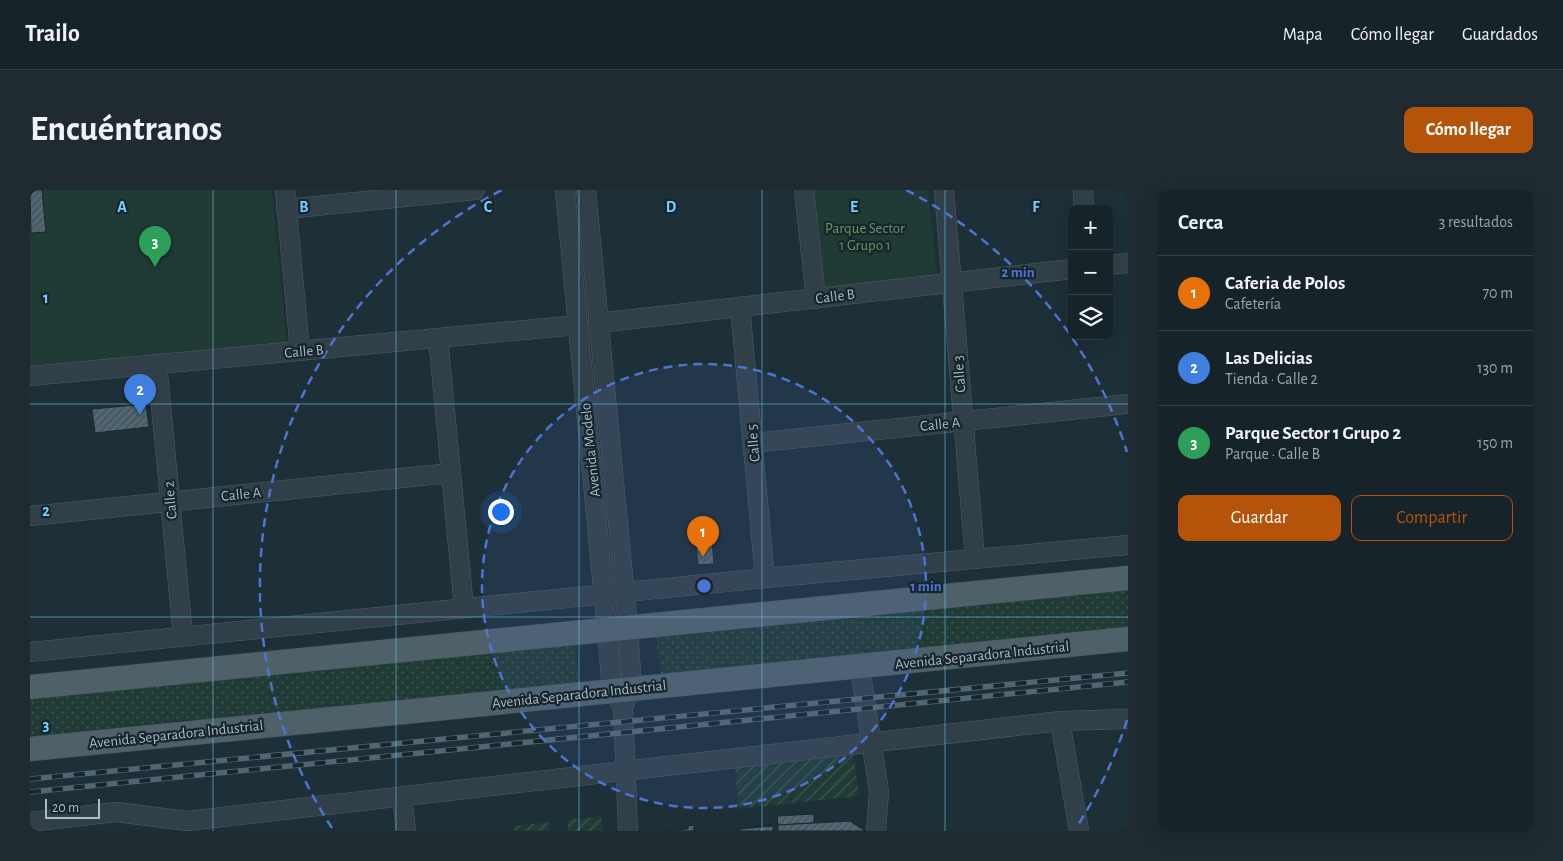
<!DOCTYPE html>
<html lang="es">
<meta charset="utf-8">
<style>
:root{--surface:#162329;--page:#1f2b31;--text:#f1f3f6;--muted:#9ea4a8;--line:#354046;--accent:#b45309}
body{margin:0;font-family:"Alegreya Sans",sans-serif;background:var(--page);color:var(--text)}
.controls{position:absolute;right:15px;top:15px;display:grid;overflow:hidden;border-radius:10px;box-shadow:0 5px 20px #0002}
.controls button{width:45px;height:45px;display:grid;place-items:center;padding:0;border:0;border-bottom:1px solid var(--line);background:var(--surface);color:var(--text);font:25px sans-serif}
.scale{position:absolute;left:15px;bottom:12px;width:55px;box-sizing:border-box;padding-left:5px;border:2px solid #aabcc5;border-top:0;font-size:14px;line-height:18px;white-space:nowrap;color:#aabcc5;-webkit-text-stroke:4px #17252c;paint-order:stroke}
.you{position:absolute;left:470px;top:321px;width:18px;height:18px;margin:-12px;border:4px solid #fff;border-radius:50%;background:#1a73e8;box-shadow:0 0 0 8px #1a73e833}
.badge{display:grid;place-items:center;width:32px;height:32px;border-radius:50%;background:var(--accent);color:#fff;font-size:16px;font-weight:700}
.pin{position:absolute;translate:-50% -41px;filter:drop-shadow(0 1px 2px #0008)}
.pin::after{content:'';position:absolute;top:26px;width:18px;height:15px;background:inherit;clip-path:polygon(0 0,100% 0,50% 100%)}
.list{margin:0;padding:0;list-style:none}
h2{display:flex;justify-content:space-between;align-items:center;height:65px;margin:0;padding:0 20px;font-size:21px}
h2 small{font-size:16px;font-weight:400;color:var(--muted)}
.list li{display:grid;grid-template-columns:32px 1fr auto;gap:15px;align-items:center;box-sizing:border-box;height:75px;padding:0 20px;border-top:1px solid var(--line)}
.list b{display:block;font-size:19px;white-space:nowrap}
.list p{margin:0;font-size:16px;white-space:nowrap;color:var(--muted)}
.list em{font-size:16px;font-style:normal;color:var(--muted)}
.actions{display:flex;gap:10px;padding:15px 20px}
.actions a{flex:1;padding:11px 0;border:1px solid var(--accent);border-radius:10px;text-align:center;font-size:18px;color:var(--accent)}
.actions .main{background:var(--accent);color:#fff}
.icon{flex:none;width:28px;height:28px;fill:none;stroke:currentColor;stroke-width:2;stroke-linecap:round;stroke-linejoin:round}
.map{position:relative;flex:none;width:1098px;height:641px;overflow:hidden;border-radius:10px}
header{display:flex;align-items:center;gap:30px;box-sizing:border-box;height:70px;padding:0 25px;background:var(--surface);border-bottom:1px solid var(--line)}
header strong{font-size:24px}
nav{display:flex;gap:28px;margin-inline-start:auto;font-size:18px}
.intro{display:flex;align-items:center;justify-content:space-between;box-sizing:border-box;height:120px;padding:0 30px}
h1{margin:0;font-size:35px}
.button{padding:12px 22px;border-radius:10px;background:var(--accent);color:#fff;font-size:18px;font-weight:700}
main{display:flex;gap:30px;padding:0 30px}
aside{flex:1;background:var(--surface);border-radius:10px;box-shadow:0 5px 20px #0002}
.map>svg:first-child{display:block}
</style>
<header>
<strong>Trailo</strong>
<nav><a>Mapa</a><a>Cómo llegar</a><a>Guardados</a></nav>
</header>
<div class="intro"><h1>Encuéntranos</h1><a class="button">Cómo llegar</a></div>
<main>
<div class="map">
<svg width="1098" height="641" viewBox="0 0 1098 641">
<defs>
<pattern id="grass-dots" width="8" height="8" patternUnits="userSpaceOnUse" patternTransform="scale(1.25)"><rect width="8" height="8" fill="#203a35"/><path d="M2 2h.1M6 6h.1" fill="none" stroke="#3e5551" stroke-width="1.8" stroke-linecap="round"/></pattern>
<pattern id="garden-furrows" width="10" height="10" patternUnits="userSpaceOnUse" patternTransform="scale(1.25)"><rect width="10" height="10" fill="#203a35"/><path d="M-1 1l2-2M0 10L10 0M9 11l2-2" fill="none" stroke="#3e5551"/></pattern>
<pattern id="building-hatch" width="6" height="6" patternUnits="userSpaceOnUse" patternTransform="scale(1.25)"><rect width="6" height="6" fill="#485d67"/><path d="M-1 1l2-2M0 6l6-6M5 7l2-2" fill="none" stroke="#60727b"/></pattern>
</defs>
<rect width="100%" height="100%" fill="#1d2f37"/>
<g fill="url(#grass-dots)">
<polygon points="1098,400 1098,440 630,487 626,442"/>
<polygon points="546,453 548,496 139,532 0,547 0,505"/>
</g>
<g fill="#203a35">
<polygon points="0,0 242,0 257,154 0,179"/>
<polygon points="784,0 898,0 907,85 794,98"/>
</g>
<g fill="url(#garden-furrows)">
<polygon points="824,565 829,606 709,619 705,578"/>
<polygon points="571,626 572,641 538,641 537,630"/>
<polygon points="519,632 520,641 484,641 484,636"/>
</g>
<g fill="url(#building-hatch)" stroke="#19272e">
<polygon points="0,0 12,0 16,42 1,43"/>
<polygon points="116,214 119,237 65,243 62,219"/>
<polygon points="680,327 684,374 668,375 663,329"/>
<polygon points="784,624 784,633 748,635 747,626"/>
<polygon points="820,631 835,641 748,641 748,635"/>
<polygon points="664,635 664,641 638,641 658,639 658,636"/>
<polygon points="743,636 743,641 710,641 710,639"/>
</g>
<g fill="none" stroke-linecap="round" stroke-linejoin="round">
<defs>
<g id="minor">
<polyline points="255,0 270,161"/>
<polyline points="535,0 577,440 582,501 591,513"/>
<polyline points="556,0 598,437 602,498 593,516 598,641"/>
<polyline points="774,0 786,109"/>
<polyline points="914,0 945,369"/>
<polyline points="1053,0 1054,19"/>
<polyline points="256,19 445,0"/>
<polyline points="1079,75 1098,73"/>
<polyline points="710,117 735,388"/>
<polyline points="568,133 1042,79"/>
<polyline points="408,148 434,418"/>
<polyline points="127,174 153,446"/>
<polyline points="0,186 548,135"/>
<polyline points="723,253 1098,214"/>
<polyline points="0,326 421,283"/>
<polyline points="0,462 735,388 1098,355"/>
<polyline points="830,478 849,602 846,641"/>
<polyline points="1030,531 1049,641"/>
<polyline points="372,607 376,641"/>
<polyline points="0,632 86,622 157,631 1030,531 1098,529"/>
</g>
<g id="major">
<polyline points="0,497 1098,388"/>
<path d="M 0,559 C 366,522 732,488 1098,449"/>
</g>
</defs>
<use href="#minor" stroke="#4e5e66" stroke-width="20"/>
<use href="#major" stroke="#3d4c54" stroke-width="25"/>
<use href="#minor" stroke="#314048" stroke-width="19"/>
<use href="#major" stroke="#4e6068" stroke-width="24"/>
<defs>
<g id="rail">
<polyline points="0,589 1098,483"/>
<polyline points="0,602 1098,492"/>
</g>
</defs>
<use href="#rail" stroke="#52666f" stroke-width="5.5"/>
<use href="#rail" stroke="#17252c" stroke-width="4" stroke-dasharray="11" stroke-linecap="butt"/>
</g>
<path fill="none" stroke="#75d0ff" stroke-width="1" stroke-opacity="0.55" d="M 183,0 L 183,641M 366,0 L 366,641M 549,0 L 549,641M 732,0 L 732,641M 915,0 L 915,641M 0,214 L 1098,214M 0,427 L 1098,427"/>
<circle cx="674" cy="396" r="222" fill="#4e74d1" fill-opacity=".12"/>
<g fill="none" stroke="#4e74d1" stroke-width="2.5" stroke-dasharray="9 6">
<circle cx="674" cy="396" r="222"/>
<path d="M1097 530A444 444 0 0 1 1046 638M302 638A444 444 0 0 1 472 0M876 0A444 444 0 0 1 1097 262"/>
</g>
<g text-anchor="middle" stroke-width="4.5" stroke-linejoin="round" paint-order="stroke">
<g font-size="15" fill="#639661" stroke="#17252c">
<text x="835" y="43">Parque Sector<tspan x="835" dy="17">1 Grupo 1</tspan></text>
</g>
<g font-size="15" fill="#aabcc5" stroke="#17252c">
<text transform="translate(805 106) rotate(-7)" y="5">Calle B</text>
<text transform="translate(274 161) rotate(-5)" y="5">Calle B</text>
<text transform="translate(929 184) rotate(-95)" y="5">Calle 3</text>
<text transform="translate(910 234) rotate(-6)" y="5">Calle A</text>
<text transform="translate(723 253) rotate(-95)" y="5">Calle 5</text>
<text transform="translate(560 260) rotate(-96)" y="5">Avenida Modelo</text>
<text transform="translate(211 304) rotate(-6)" y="5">Calle A</text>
<text transform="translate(140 310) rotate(-95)" y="5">Calle 2</text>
<text transform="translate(952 465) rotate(-6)" y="5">Avenida Separadora Industrial</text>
<text transform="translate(549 504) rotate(-6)" y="5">Avenida Separadora Industrial</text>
<text transform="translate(146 544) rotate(-6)" y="5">Avenida Separadora Industrial</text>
</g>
</g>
<g font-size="16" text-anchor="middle" font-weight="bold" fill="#75d0ff" stroke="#17252c" stroke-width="4.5" stroke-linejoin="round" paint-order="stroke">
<text x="92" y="22">A</text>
<text x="274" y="22">B</text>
<text x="458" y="22">C</text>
<text x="641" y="22">D</text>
<text x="824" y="22">E</text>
<text x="1006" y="22">F</text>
<text x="16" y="113">1</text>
<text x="16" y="326">2</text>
<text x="16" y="540">3</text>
</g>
<circle cx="674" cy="396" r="8" fill="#4e74d1" stroke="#17252c" stroke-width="2.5"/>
<g font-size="15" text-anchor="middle" font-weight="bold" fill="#4e74d1" stroke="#17252c" stroke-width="4.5" stroke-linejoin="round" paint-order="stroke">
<text x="988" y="87">2 min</text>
<text x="896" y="401">1 min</text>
</g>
</svg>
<div class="controls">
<button>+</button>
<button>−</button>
<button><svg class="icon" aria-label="layers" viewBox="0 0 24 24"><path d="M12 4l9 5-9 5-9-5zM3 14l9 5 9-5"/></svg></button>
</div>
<div class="scale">20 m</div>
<div class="you"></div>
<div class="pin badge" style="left:673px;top:367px;background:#e8710a">1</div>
<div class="pin badge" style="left:110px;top:225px;background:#3f7fe0">2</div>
<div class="pin badge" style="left:125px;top:77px;background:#2e9e5b">3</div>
</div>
<aside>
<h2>Cerca<small>3 resultados</small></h2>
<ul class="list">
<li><span class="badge" style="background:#e8710a">1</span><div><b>Caferia de Polos</b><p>Cafetería</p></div><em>70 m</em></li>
<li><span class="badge" style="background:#3f7fe0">2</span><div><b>Las Delicias</b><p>Tienda · Calle 2</p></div><em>130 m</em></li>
<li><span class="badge" style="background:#2e9e5b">3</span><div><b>Parque Sector 1 Grupo 2</b><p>Parque · Calle B</p></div><em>150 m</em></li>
</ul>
<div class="actions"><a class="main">Guardar</a><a>Compartir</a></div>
</aside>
</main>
